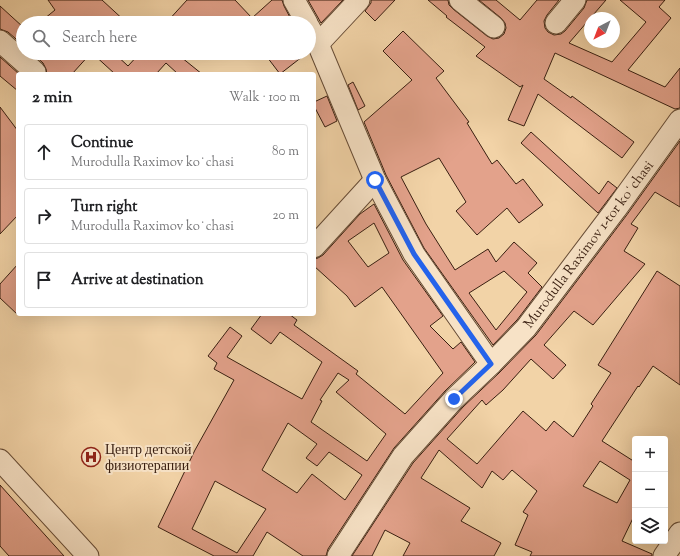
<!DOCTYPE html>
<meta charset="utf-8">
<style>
:root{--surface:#fff;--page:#f6f6f6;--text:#202124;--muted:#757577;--line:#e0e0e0}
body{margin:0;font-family:"Sorts Mill Goudy",serif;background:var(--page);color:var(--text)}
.controls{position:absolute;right:12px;bottom:12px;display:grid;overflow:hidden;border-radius:4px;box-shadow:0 4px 16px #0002}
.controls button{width:36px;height:36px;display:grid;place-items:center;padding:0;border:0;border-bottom:1px solid var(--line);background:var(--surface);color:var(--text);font:20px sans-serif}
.compass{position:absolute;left:584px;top:12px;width:36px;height:36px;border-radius:50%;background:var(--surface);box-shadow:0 4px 16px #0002;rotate:222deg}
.stop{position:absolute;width:12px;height:12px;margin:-9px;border:3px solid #2563eb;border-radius:50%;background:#fff}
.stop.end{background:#2563eb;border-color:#fff;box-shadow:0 1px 4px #0008}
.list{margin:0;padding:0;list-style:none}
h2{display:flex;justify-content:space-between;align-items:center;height:52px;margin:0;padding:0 16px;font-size:17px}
h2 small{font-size:13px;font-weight:400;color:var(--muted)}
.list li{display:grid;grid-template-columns:26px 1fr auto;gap:12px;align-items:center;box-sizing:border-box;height:56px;margin:0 8px 8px;padding:0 8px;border:1px solid var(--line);border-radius:4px}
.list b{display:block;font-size:15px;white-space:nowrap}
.list p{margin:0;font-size:13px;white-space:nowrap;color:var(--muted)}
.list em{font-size:13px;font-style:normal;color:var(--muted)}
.icon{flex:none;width:22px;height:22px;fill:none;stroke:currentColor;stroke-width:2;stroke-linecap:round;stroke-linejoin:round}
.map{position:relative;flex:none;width:680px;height:556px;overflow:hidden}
.search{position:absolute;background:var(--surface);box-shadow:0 4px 16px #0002;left:16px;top:16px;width:300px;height:44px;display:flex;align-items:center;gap:10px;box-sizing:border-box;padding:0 14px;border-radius:22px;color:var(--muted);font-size:15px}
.panel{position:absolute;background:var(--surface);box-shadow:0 4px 16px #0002;left:16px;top:72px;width:300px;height:244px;border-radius:4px}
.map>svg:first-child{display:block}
</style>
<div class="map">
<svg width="680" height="556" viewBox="0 0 680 556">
<rect width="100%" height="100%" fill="#f2d3a7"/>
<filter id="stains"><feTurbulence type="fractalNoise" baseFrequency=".005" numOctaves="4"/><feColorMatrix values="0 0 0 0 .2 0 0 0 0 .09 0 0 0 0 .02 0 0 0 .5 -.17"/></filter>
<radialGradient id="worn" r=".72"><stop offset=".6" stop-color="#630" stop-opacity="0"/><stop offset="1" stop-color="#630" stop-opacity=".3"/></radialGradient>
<g fill="#e3a28b" stroke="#391f11" fill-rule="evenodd">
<polygon points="48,0 102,0 127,23 39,23 55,10"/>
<polygon points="187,0 235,0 252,18 272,0 282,0 284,6 293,23 166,23"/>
<polygon points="308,0 343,0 321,23"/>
<polygon points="371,0 395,0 375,21 365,11 371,3"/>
<polygon points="428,0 448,0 449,5 453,9 487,36 493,39 499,38 504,34 506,28 505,23 501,18 479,0 496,0 520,20 537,0 559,0 547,15 544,21 545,28 548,32 554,35 561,34 565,31 584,8 587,0 606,0 569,43 612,62 646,22 620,0 665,0 659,7 671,18 628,70 665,87 680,68 680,108 675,109 555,53 544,79 571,98 572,96 634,142 622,158 538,94 524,126 508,120 523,85 520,87 476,56 485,47 446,17 447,16"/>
<polygon points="0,6 23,27 23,45 8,32 0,29"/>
<path d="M 403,31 L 444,71 L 436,78 L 469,122 L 467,123 L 492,164 L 497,160 L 516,184 L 523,179 L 543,205 L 519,223 L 507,208 L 477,235 L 456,211 L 466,202 L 439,158 L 401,177 L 426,224 L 455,270 L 488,249 L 496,262 L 514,242 L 537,263 L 528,273 L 542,287 L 517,320 L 493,345 L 424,248 L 386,175 L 364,122 L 412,80 L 383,51 ZM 504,271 L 527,292 L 496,330 L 469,293 Z"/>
<polygon points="32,53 91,53 72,74 47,74 46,69 43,63"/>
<polygon points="92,53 114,53 128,66 140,53 176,53 202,74 178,74 166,63 156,74 115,74"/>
<polygon points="264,53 307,53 280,74"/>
<polygon points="0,57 19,74 18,74 18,91 0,76"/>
<polygon points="353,82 365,106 358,110 348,85"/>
<polygon points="327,96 337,121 325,127 314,106 314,102"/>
<polygon points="0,107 18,131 18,215 0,234"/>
<polygon points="531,132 599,194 608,181 617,188 598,213 521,143"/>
<path d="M 680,141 L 680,207 L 655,192 L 631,224 L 638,228 L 624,251 L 645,264 L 593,325 L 574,311 L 544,345 L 566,365 L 553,379 L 531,359 L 503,390 L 486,405 L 482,400 L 447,439 L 477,464 L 523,411 L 546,431 L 554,421 L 573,437 L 593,406 L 591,404 L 611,373 L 598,365 L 657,271 L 680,286 L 680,385 L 653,366 L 639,387 L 638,386 L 602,441 L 635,462 L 635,514 L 622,541 L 652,554 L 652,556 L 530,556 L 532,552 L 515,545 L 528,515 L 523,512 L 537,491 L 512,470 L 503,480 L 492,471 L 482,488 L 439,450 L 421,478 L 470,508 L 461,521 L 501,543 L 494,556 L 403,556 L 410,543 L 385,530 L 372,556 L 352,556 L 413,463 L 463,407 L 499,373 L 536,335 L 626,216 ZM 600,461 L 630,480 L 617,503 L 583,486 Z"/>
<path d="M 374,204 L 403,260 L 443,316 L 430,326 L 453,349 L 461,342 L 475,362 L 445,391 L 394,448 L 328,549 L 326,556 L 303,556 L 267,532 L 253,556 L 214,556 L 158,527 L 195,450 L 234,380 L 214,369 L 217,363 L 208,356 L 230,327 L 242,336 L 227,357 L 302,399 L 322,362 L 280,332 L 271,344 L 251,329 L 262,314 L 289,314 L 297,320 L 294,325 L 358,371 L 356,374 L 405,414 L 443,373 L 382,287 L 355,307 L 347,296 L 314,266 L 314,259 L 318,258 L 323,255 L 360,214 ZM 374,223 L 389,253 L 368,267 L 348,241 ZM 338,373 L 349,380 L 336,392 L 386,434 L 367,461 L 311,422 L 322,401 L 320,400 ZM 288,423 L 317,444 L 306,458 L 317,466 L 329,452 L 362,475 L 345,500 L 312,474 L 297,493 L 262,470 ZM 215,481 L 266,509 L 237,553 L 192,529 Z"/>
<polygon points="18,264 18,315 0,298 0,284"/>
<polygon points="0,485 64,556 9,556 0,546"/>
</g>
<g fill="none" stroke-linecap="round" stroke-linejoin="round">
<defs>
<g id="minor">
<polyline points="294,0 307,23"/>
<polyline points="460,0 494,27"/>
<polyline points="556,23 575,0"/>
<polyline points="309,27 318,44 375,180 414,254 491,364 454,399 403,456 338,556"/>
<polyline points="0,41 35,72"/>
<polyline points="318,44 359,0"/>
<polyline points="314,247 375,180"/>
<polyline points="491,364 526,328 616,209 680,120"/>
<polyline points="0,460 88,556"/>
<polyline points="664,556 680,533"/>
</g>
</defs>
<use href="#minor" stroke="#674c36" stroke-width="23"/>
<use href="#minor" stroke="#f7e2c6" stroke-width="21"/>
</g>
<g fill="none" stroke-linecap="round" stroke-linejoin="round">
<polyline stroke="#2563eb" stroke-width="5" points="375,180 414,254 491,364 454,399"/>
</g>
<defs>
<symbol id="hospital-ring" viewBox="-11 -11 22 22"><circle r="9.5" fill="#f7e2c6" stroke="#8f2418" stroke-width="1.5"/><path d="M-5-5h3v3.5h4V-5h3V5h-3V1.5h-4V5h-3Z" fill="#8f2418"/></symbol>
</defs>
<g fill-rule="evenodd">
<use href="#hospital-ring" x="80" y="446" width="22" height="22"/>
</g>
<g text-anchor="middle" stroke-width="4" stroke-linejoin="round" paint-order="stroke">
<g font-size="14" fill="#391f11" stroke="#f7e2c6">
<text transform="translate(588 244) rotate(-53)" y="5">Murodulla Raximov 1-tor koʻchasi</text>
</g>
<g font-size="14" fill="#391f11" stroke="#f7e2c6" text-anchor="start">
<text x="105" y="454">Центр детской<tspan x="105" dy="16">физиотерапии</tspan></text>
</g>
</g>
<rect width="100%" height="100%" filter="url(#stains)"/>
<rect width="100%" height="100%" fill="url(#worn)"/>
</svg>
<div class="controls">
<button>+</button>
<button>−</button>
<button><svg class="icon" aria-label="layers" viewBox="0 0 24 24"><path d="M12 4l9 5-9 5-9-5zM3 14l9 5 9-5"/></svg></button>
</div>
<svg class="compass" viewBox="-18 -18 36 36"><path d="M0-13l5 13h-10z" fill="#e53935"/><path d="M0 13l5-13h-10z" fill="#757577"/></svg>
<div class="stop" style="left:375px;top:180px"></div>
<div class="stop end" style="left:454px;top:399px"></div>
<div class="search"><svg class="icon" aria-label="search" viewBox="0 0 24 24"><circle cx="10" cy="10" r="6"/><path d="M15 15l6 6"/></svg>Search here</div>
<section class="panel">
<h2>2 min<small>Walk · 100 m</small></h2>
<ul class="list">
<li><svg class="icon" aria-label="ahead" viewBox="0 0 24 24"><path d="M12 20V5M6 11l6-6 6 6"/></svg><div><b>Continue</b><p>Murodulla Raximov koʻchasi</p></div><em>80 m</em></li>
<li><svg class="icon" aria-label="right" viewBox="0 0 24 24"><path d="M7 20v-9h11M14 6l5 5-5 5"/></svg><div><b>Turn right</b><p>Murodulla Raximov koʻchasi</p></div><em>20 m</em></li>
<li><svg class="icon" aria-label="arrive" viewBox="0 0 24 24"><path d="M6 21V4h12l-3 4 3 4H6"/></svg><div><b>Arrive at destination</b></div></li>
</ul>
</section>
</div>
